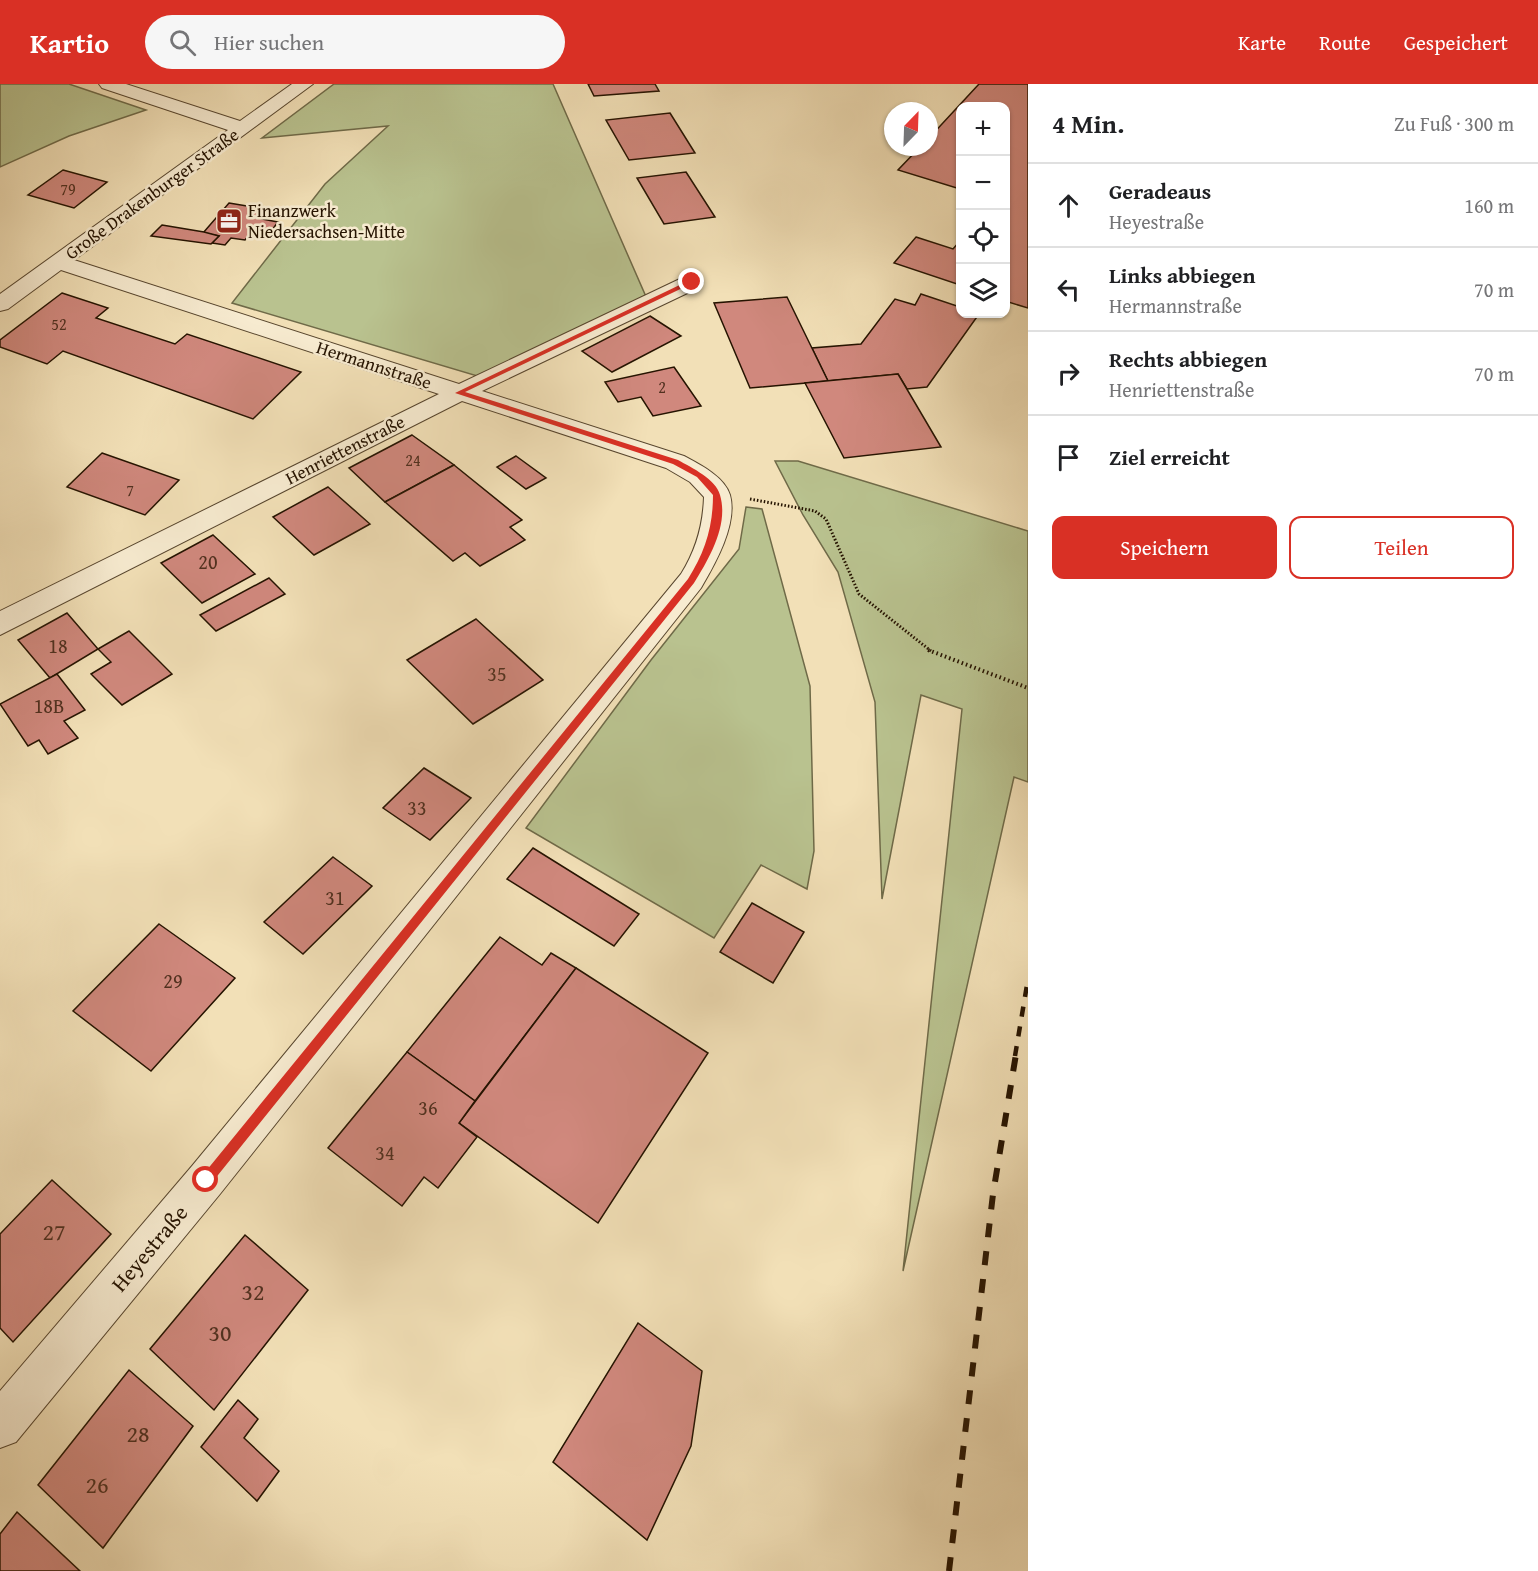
<!DOCTYPE html>
<html lang="de">
<meta charset="utf-8">
<style>
:root{--surface:#fff;--page:#f6f6f6;--text:#202124;--muted:#757577;--line:#e0e0e0;--accent:#d93025}
body{margin:0;font-family:"Gentium Book Plus",serif;background:var(--page);color:var(--text)}
.controls{position:absolute;right:18px;top:18px;display:grid;overflow:hidden;border-radius:12px;box-shadow:0 2px 4px #0004}
.controls button{width:54px;height:54px;display:grid;place-items:center;padding:0;border:0;border-bottom:2px solid var(--line);background:var(--surface);color:var(--text);font:30px sans-serif}
.compass{position:absolute;left:884px;top:18px;width:54px;height:54px;border-radius:50%;background:var(--surface);box-shadow:0 2px 4px #0004;rotate:23deg}
.stop{position:absolute;width:18px;height:18px;margin:-14px;border:4px solid #d93025;border-radius:50%;background:#fff}
.stop.end{background:#d93025;border-color:#fff;box-shadow:0 2px 6px #0008}
.list{margin:0;padding:0;list-style:none}
h2{display:flex;justify-content:space-between;align-items:center;height:78px;margin:0;padding:0 24px;font-size:26px}
h2 small{font-size:20px;font-weight:400;color:var(--muted)}
.list li{display:grid;grid-template-columns:39px 1fr auto;gap:18px;align-items:center;box-sizing:border-box;height:84px;padding:0 24px;border-top:2px solid var(--line)}
.list b{display:block;font-size:22px;white-space:nowrap}
.list p{margin:0;font-size:20px;white-space:nowrap;color:var(--muted)}
.list em{font-size:20px;font-style:normal;color:var(--muted)}
.actions{display:flex;gap:12px;padding:18px 24px}
.actions a{flex:1;padding:14px 0;border:2px solid var(--accent);border-radius:12px;text-align:center;font-size:21px;color:var(--accent)}
.actions .main{background:var(--accent);color:#fff}
.icon{flex:none;width:33px;height:33px;fill:none;stroke:currentColor;stroke-width:2;stroke-linecap:round;stroke-linejoin:round}
.map{position:relative;flex:none;width:1028px;height:1487px;overflow:hidden}
header{display:flex;align-items:center;gap:36px;box-sizing:border-box;height:84px;padding:0 30px;background:var(--accent);color:#fff}
header strong{font-size:28px}
nav{display:flex;gap:33px;margin-inline-start:auto;font-size:21px}
.search{width:420px;height:54px;background:var(--page);display:flex;align-items:center;gap:15px;box-sizing:border-box;padding:0 21px;border-radius:33px;color:var(--muted);font-size:22px}
main{display:flex}
aside{flex:1;background:var(--surface)}
.map>svg:first-child{display:block}
</style>
<header>
<strong>Kartio</strong>
<div class="search"><svg class="icon" aria-label="search" viewBox="0 0 24 24"><circle cx="10" cy="10" r="6"/><path d="M15 15l6 6"/></svg>Hier suchen</div>
<nav><a>Karte</a><a>Route</a><a>Gespeichert</a></nav>
</header>
<main>
<div class="map">
<svg width="1028" height="1487" viewBox="0 0 1028 1487">
<rect width="100%" height="100%" fill="#f2e0b7"/>
<filter id="stains"><feTurbulence type="fractalNoise" baseFrequency=".00333" numOctaves="4"/><feColorMatrix values="0 0 0 0 .2 0 0 0 0 .09 0 0 0 0 .02 0 0 0 .5 -.17"/></filter>
<radialGradient id="worn" r=".72"><stop offset=".6" stop-color="#630" stop-opacity="0"/><stop offset="1" stop-color="#630" stop-opacity=".3"/></radialGradient>
<g fill="#b9c28f" stroke="#6f6a48" stroke-width="1.5">
<polygon points="0,0 69,0 146,26 69,52 0,83"/>
<polygon points="334,0 553,0 647,215 484,294 232,219 325,100 388,42 262,54"/>
<polygon points="775,377 798,377 1028,447 1028,698 1014,693 903,1187 962,625 921,611 882,815 875,618 838,488 803,431"/>
<polygon points="746,423 762,425 810,602 814,767 807,805 761,781 714,854 526,744 651,576 739,465"/>
</g>
<g fill="#d0887d" stroke="#251300" stroke-width="1.5">
<polygon points="588,0 655,0 659,7 594,12"/>
<polygon points="979,0 1028,0 1028,224 1005,217 1005,22 960,22 960,105 898,86 920,63 929,63 929,54"/>
<polygon points="670,29 695,69 629,76 606,36"/>
<polygon points="63,86 107,98 74,124 28,111"/>
<polygon points="686,88 715,133 664,140 637,94"/>
<polygon points="229,119 270,126 262,135 278,138 269,150 252,147 245,156 231,154 225,161 212,159 219,152 203,149"/>
<polygon points="162,141 204,148 219,152 211,160 151,152"/>
<polygon points="916,153 953,165 960,157 960,201 894,179"/>
<polygon points="62,209 108,224 96,234 175,260 187,250 301,288 253,335 63,267 47,280 0,263 0,256"/>
<polygon points="921,210 960,223 960,230 979,230 927,303 907,305 898,290 828,297 812,264 861,260 895,215 915,221"/>
<polygon points="787,213 828,297 750,304 714,219"/>
<polygon points="650,232 681,252 612,288 582,267"/>
<polygon points="674,283 701,322 653,332 641,313 618,318 605,298"/>
<polygon points="898,290 941,363 844,374 805,299"/>
<polygon points="412,351 454,381 385,418 349,384"/>
<polygon points="102,369 179,396 145,431 67,403"/>
<polygon points="516,372 546,394 526,405 497,383"/>
<polygon points="454,381 522,436 510,443 525,456 480,482 465,469 453,477 385,418"/>
<polygon points="328,403 370,440 314,471 273,433"/>
<polygon points="213,451 255,490 202,519 161,479"/>
<polygon points="269,494 285,510 216,547 200,531"/>
<polygon points="67,529 98,565 50,594 18,556"/>
<polygon points="476,535 543,596 473,640 407,576"/>
<polygon points="129,547 172,590 122,621 91,590 111,578 98,565"/>
<polygon points="57,590 85,626 64,637 78,654 48,670 39,656 28,662 0,620"/>
<polygon points="424,684 471,714 430,756 383,724"/>
<polygon points="533,764 639,830 614,862 507,795"/>
<polygon points="333,773 372,802 303,870 264,838"/>
<polygon points="752,819 804,848 773,899 720,868"/>
<polygon points="159,840 235,894 151,987 73,927"/>
<polygon points="500,853 542,881 551,869 576,884 475,1017 407,968"/>
<polygon points="576,884 708,969 598,1139 459,1039"/>
<polygon points="407,968 475,1017 459,1039 477,1053 438,1104 424,1093 402,1122 328,1064"/>
<polygon points="52,1096 111,1150 13,1258 0,1244 0,1150"/>
<polygon points="245,1151 308,1206 214,1326 150,1265"/>
<polygon points="638,1239 702,1287 691,1362 647,1456 553,1378"/>
<polygon points="129,1286 193,1342 103,1464 38,1401"/>
<polygon points="238,1316 258,1335 244,1354 279,1387 257,1417 201,1363"/>
<polygon points="17,1428 80,1487 0,1487 0,1450"/>
</g>
<g fill="none" stroke-linecap="round" stroke-linejoin="round">
<defs>
<path id="minor" d="M 99,0 L 126,0 L 240,37 L 292,0 L 313,0 L 74,176 L 459,300 L 684,193 L 700,193 L 703,198 L 700,203 L 482,307 L 684,372 C 699,380 725,393 730,411 C 738,440 715,480 701,504 L 220,1110 L 16,1358 L 0,1364 L 0,1307 L 192,1082 L 681,490 C 696,466 703,442 704,413 L 690,398 L 666,384 L 462,317 L 0,551 L 0,527 L 439,310 L 61,186 L 8,225 L 0,227 L 0,210 L 228,46 L 102,4 Z"/>
</defs>
<use href="#minor" stroke="#58462e" stroke-width="2"/>
<polyline stroke="#251300" stroke-width="3" stroke-dasharray="1.5 2" stroke-linecap="butt" points="750,415 815,427 826,435 859,510 931,567"/>
<polyline stroke="#251300" stroke-width="4" stroke-dasharray="1.5 3" stroke-linecap="butt" points="928,566 1028,604"/>
<use href="#minor" fill="#f7ebd0" fill-rule="evenodd"/>
<polyline stroke="#251300" stroke-width="4.5" stroke-dasharray="10 10" stroke-linecap="butt" points="1015,972 1028,895"/>
<polyline stroke="#251300" stroke-width="6" stroke-dasharray="14 14" stroke-linecap="butt" points="949,1487 993,1110 1016,970"/>
</g>
<path fill="#d93025" d="M 690,196 L 695,198 L 465,308 L 678,376 C 692,384 716,395 720,411 C 729,441 709,475 694,499 L 210,1101 L 202,1101 L 202,1092 L 688,495 C 705,468 713,443 713,411 L 697,393 L 673,380 L 455,309 Z"/>
<defs>
<symbol id="office-square" viewBox="-11 -11 22 22"><rect x="-9" y="-9" width="18" height="18" rx="4" fill="#8f2418" stroke="#f7ebd0"/><path d="M-6-3h4V-5.5h4V-3h4V5H-6ZM-1-4.5V-3h2v-1.5ZM-6 0V1H6V0Z" fill="#fff"/></symbol>
</defs>
<g fill-rule="evenodd">
<use href="#office-square" x="214" y="122" width="30" height="30"/>
</g>
<g text-anchor="middle" stroke-width="5" stroke-linejoin="round" paint-order="stroke">
<g font-size="16" fill="#50301f">
<text x="68" y="111">79</text>
<text x="59" y="246">52</text>
<text x="662" y="309">2</text>
<text x="413" y="382">24</text>
<text x="130" y="412">7</text>
</g>
<g font-size="18" fill="#251300" stroke="#f7ebd0">
<text transform="translate(152 110) rotate(-36)" y="6">Große Drakenburger Straße</text>
<text transform="translate(374 281) rotate(18)" y="6">Hermannstraße</text>
<text transform="translate(345 366) rotate(-27)" y="6">Henriettenstraße</text>
</g>
<g font-size="18" fill="#251300" stroke="#f7ebd0" text-anchor="start">
<text x="248" y="133">Finanzwerk<tspan x="248" dy="21">Niedersachsen-Mitte</tspan></text>
</g>
<g font-size="20" fill="#50301f">
<text x="208" y="485">20</text>
<text x="58" y="569">18</text>
<text x="497" y="597">35</text>
<text x="49" y="629">18B</text>
<text x="417" y="731">33</text>
<text x="335" y="821">31</text>
<text x="173" y="904">29</text>
<text x="428" y="1031">36</text>
<text x="385" y="1076">34</text>
</g>
<g font-size="22" fill="#251300" stroke="#f7ebd0">
<text transform="translate(149 1164) rotate(-50)" y="8">Heyestraße</text>
</g>
<g font-size="24" fill="#50301f">
<text x="54" y="1156">27</text>
<text x="253" y="1216">32</text>
<text x="220" y="1257">30</text>
<text x="138" y="1358">28</text>
<text x="97" y="1409">26</text>
</g>
</g>
<rect width="100%" height="100%" filter="url(#stains)"/>
<rect width="100%" height="100%" fill="url(#worn)"/>
</svg>
<div class="controls">
<button>+</button>
<button>−</button>
<button><svg class="icon" aria-label="locate" viewBox="0 0 24 24"><circle cx="12" cy="12" r="6"/><path d="M12 2v4M12 18v4M2 12h4M18 12h4"/></svg></button>
<button><svg class="icon" aria-label="layers" viewBox="0 0 24 24"><path d="M12 4l9 5-9 5-9-5zM3 14l9 5 9-5"/></svg></button>
</div>
<svg class="compass" viewBox="-18 -18 36 36"><path d="M0-13l5 13h-10z" fill="#e53935"/><path d="M0 13l5-13h-10z" fill="#757577"/></svg>
<div class="stop" style="left:206px;top:1096px"></div>
<div class="stop end" style="left:692px;top:198px"></div>
</div>
<aside>
<h2>4 Min.<small>Zu Fuß · 300 m</small></h2>
<ul class="list">
<li><svg class="icon" aria-label="ahead" viewBox="0 0 24 24"><path d="M12 20V5M6 11l6-6 6 6"/></svg><div><b>Geradeaus</b><p>Heyestraße</p></div><em>160 m</em></li>
<li><svg class="icon" aria-label="left" viewBox="0 0 24 24"><path d="M17 20v-9H6M10 6l-5 5 5 5"/></svg><div><b>Links abbiegen</b><p>Hermannstraße</p></div><em>70 m</em></li>
<li><svg class="icon" aria-label="right" viewBox="0 0 24 24"><path d="M7 20v-9h11M14 6l5 5-5 5"/></svg><div><b>Rechts abbiegen</b><p>Henriettenstraße</p></div><em>70 m</em></li>
<li><svg class="icon" aria-label="arrive" viewBox="0 0 24 24"><path d="M6 21V4h12l-3 4 3 4H6"/></svg><div><b>Ziel erreicht</b></div></li>
</ul>
<div class="actions"><a class="main">Speichern</a><a>Teilen</a></div>
</aside>
</main>
